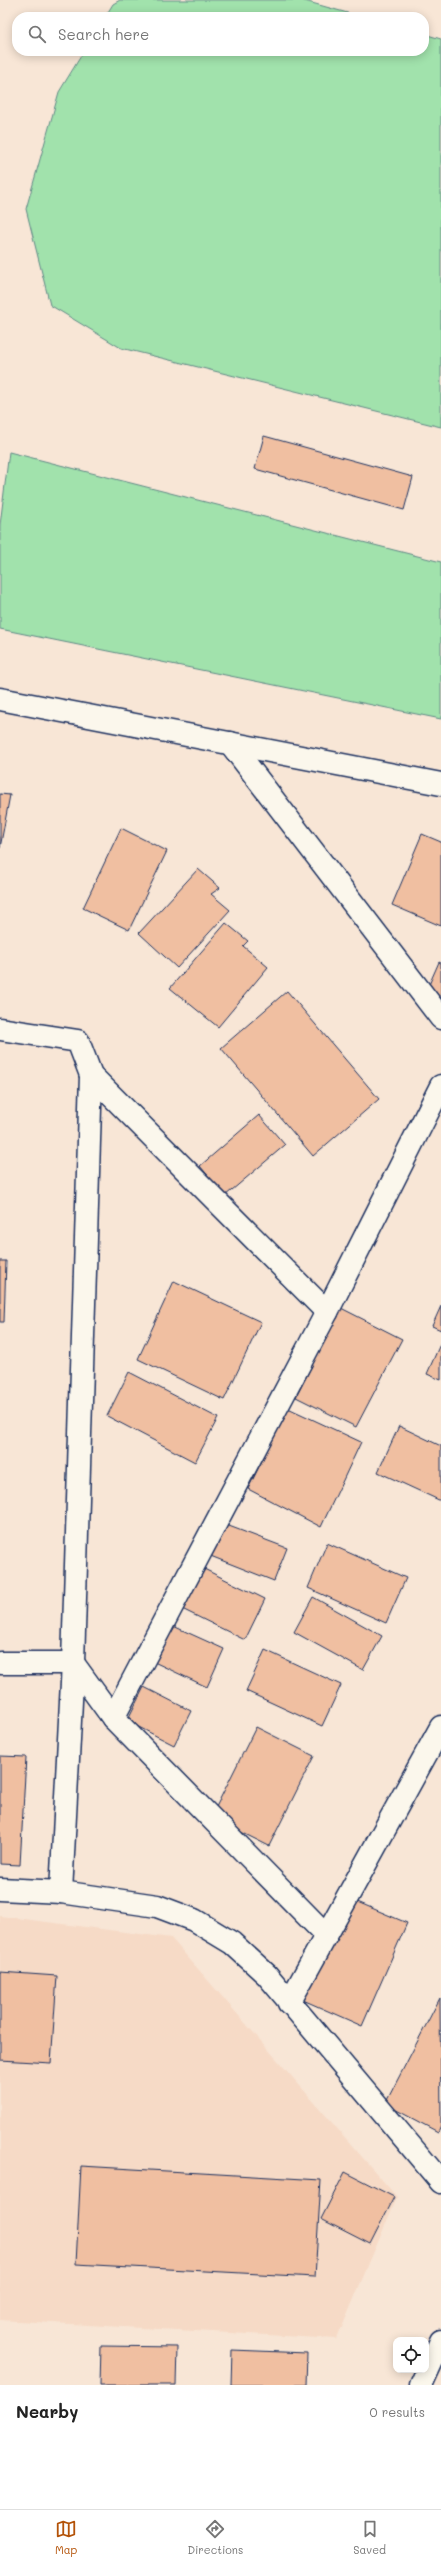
<!DOCTYPE html>
<style>
:root{--surface:#fff;--page:#f2f2f2;--text:#222;--muted:#767676;--line:#e0e0e0;--accent:#b45309}
body{margin:0;font-family:Mali,sans-serif;background:var(--page);color:var(--text)}
.controls{position:absolute;right:12px;bottom:12px;display:grid;overflow:hidden;border-radius:8px;box-shadow:0 2px 10px #0003}
.controls button{width:36px;height:36px;display:grid;place-items:center;padding:0;border:0;border-bottom:1px solid var(--line);background:var(--surface);color:var(--text);font:20px sans-serif}
.list{margin:0;padding:0;list-style:none}
h2{display:flex;justify-content:space-between;align-items:center;height:52px;margin:0;padding:0 16px;font-size:17px}
h2 small{font-size:13px;font-weight:400;color:var(--muted)}
.icon{flex:none;width:22px;height:22px;fill:none;stroke:currentColor;stroke-width:2;stroke-linecap:round;stroke-linejoin:round}
.map{position:relative;flex:none;width:441px;height:2385px;overflow:hidden}
.search{position:absolute;background:var(--surface);box-shadow:0 2px 10px #0003;left:12px;right:12px;top:12px;height:44px;display:flex;align-items:center;gap:10px;box-sizing:border-box;padding:0 14px;border-radius:16px;color:var(--muted);font-size:15px}
.sheet{height:124px;background:var(--surface)}
nav{display:flex;justify-content:space-around;align-items:center;box-sizing:border-box;height:56px;border-top:1px solid var(--line);background:var(--surface);font-size:11px;color:var(--muted)}
nav a{display:grid;justify-items:center;gap:2px}
nav .on{color:var(--accent)}
.map>svg:first-child{display:block}
</style>
<div class="map">
<svg width="441" height="2385" viewBox="0 0 441 2385">
<rect width="100%" height="100%" fill="#f8e6d6"/>
<filter id="ink" filterUnits="userSpaceOnUse"><feTurbulence type="fractalNoise" baseFrequency=".025" numOctaves="2"/><feDisplacementMap in="SourceGraphic" scale="8" xChannelSelector="R" yChannelSelector="G"/><feConvolveMatrix kernelMatrix="1 2 1 2 8 2 1 2 1" color-interpolation-filters="sRGB"/></filter>
<g filter="url(#ink)">
<polygon fill="#f6dac6" points="0,1916 171,1938 397,2197 337,2339 0,2320"/>
<g fill="#a1e2ac" stroke="#5e8885">
<polygon points="120,0 301,0 362,17 105,17 113,4"/>
<polygon points="424,34 441,39 441,427 121,348 50,305 26,209 59,92 84,51 424,51"/>
<polygon points="9,452 441,562 441,719 0,629 0,525"/>
</g>
<g fill="#f0bfa1" stroke="#1b2f5e">
<polygon points="264,436 413,477 404,510 255,469"/>
<polygon points="0,794 10,795 0,848"/>
<polygon points="121,828 167,851 129,930 83,908"/>
<polygon points="422,834 441,842 441,926 392,905"/>
<polygon points="198,869 220,888 211,894 230,910 177,968 139,933"/>
<polygon points="226,923 248,941 243,946 268,967 218,1027 170,988"/>
<polygon points="439,962 441,963 441,1005 428,987"/>
<polygon points="287,991 379,1099 313,1156 221,1048"/>
<polygon points="259,1115 285,1145 225,1196 200,1166"/>
<polygon points="0,1261 6,1261 4,1322 0,1322"/>
<polygon points="174,1281 261,1322 224,1400 138,1359"/>
<polygon points="441,1306 441,1330 432,1326"/>
<polygon points="341,1308 402,1339 356,1427 296,1397"/>
<polygon points="441,1342 441,1380 427,1374"/>
<polygon points="129,1372 218,1418 195,1462 107,1416"/>
<polygon points="288,1408 361,1442 321,1527 248,1489"/>
<polygon points="399,1426 441,1446 441,1501 378,1472"/>
<polygon points="221,1523 287,1548 274,1581 208,1555"/>
<polygon points="327,1543 406,1578 386,1623 308,1588"/>
<polygon points="198,1566 265,1599 245,1640 178,1607"/>
<polygon points="313,1597 382,1636 363,1670 294,1632"/>
<polygon points="171,1625 224,1649 207,1687 154,1662"/>
<polygon points="265,1650 341,1685 322,1726 246,1691"/>
<polygon points="144,1687 191,1711 174,1745 127,1721"/>
<polygon points="256,1727 314,1756 269,1846 211,1817"/>
<polygon points="0,1756 26,1757 20,1865 0,1864"/>
<polygon points="348,1898 407,1923 362,2026 303,2000"/>
<polygon points="0,1972 57,1976 51,2063 0,2060"/>
<polygon points="440,1998 441,2125 438,2132 385,2104"/>
<polygon points="81,2166 321,2180 315,2277 76,2264"/>
<polygon points="345,2172 394,2197 370,2244 321,2219"/>
<polygon points="101,2346 177,2347 176,2385 100,2385"/>
<polygon points="232,2350 307,2353 306,2385 231,2385"/>
</g>
<g fill="none" stroke-linecap="round" stroke-linejoin="round">
<defs>
<g id="street">
<polyline points="230,743 441,1018"/>
<polyline points="0,1029 78,1041 91,1075 327,1312"/>
<polyline points="0,1663 73,1663 113,1718 326,1935"/>
<polyline points="113,1718 327,1312 441,1086"/>
<polyline points="0,1889 61,1892 157,1906 194,1920 232,1943 267,1975 441,2182"/>
<polyline points="61,1892 73,1663 91,1075"/>
<polyline points="289,2003 441,1727"/>
<polyline points="421,2385 441,2341"/>
</g>
<polyline id="secondary" points="0,699 441,784"/>
</defs>
<use href="#street" stroke="#1b2f5e" stroke-width="25"/>
<use href="#secondary" stroke="#1b2f5e" stroke-width="25"/>
<use href="#street" stroke="#fbf7ec" stroke-width="22"/>
<use href="#secondary" stroke="#fbf7ec" stroke-width="22"/>
</g>
</g>
</svg>
<div class="controls">
<button><svg class="icon" aria-label="locate" viewBox="0 0 24 24"><circle cx="12" cy="12" r="6"/><path d="M12 2v4M12 18v4M2 12h4M18 12h4"/></svg></button>
</div>
<div class="search"><svg class="icon" aria-label="search" viewBox="0 0 24 24"><circle cx="10" cy="10" r="6"/><path d="M15 15l6 6"/></svg>Search here</div>
</div>
<section class="sheet">
<h2>Nearby<small>0 results</small></h2>
<ul class="list">
</ul>
</section>
<nav>
<a class="on"><svg class="icon" aria-label="map" viewBox="0 0 24 24"><path d="M3 6l6-2 6 2 6-2v14l-6 2-6-2-6 2zM9 4v14M15 6v14"/></svg>Map</a>
<a><svg class="icon" aria-label="directions" viewBox="0 0 24 24"><path d="M12 3l9 9-9 9-9-9zM9 14v-3h6M13 9l2 2-2 2"/></svg>Directions</a>
<a><svg class="icon" aria-label="saved" viewBox="0 0 24 24"><path d="M7 4h10v16l-5-4-5 4z"/></svg>Saved</a>
</nav>
